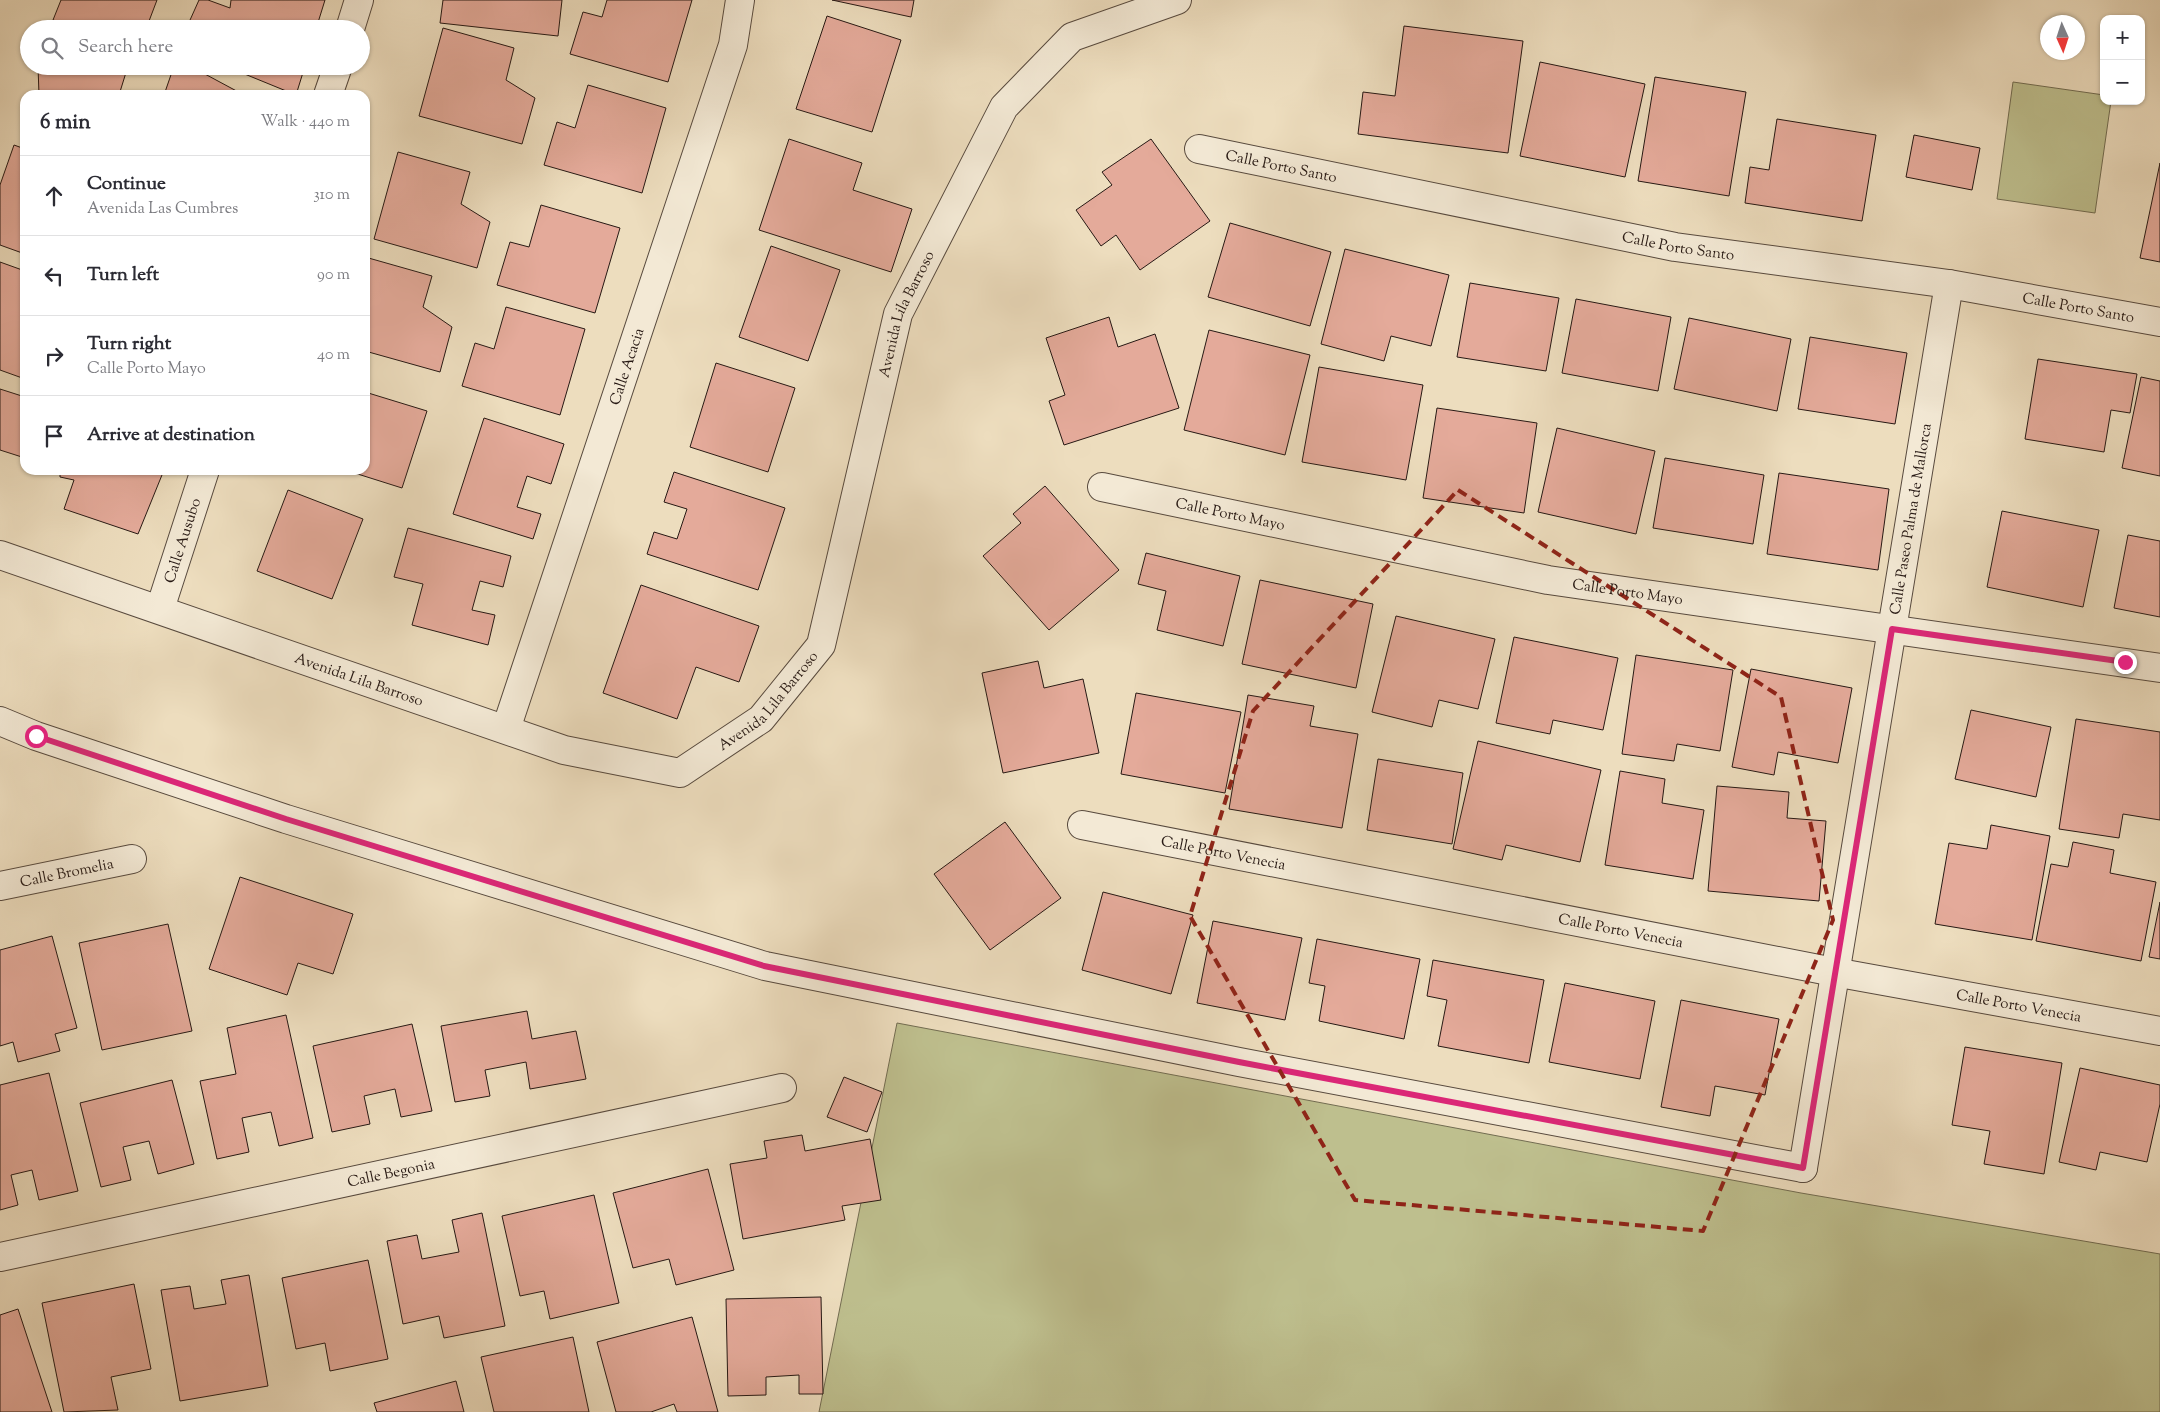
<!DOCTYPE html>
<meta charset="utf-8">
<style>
:root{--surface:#fff;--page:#f7f7f7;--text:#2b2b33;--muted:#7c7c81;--line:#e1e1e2}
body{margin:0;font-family:"Sorts Mill Goudy",serif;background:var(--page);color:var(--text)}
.controls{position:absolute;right:15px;top:15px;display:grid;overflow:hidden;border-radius:10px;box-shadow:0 1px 4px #0004}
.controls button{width:45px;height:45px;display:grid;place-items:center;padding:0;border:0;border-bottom:1px solid var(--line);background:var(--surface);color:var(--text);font:25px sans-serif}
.compass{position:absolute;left:2040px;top:15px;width:45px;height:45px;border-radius:50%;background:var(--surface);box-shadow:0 1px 4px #0004;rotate:177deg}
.stop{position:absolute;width:15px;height:15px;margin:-11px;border:4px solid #db2777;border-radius:50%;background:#fff}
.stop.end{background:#db2777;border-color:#fff;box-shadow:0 1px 5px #0008}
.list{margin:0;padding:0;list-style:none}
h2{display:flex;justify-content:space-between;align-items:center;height:65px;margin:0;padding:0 20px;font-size:21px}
h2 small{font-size:16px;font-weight:400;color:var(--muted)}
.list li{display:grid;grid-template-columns:32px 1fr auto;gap:15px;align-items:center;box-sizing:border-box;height:80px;padding:0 20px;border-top:1px solid var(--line)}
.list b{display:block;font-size:19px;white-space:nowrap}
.list p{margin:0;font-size:16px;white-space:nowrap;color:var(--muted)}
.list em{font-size:16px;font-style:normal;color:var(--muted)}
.icon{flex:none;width:28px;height:28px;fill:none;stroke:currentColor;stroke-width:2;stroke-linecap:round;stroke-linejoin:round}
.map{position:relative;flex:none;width:2160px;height:1412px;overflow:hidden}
.search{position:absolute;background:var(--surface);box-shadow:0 1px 4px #0004;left:20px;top:20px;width:350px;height:55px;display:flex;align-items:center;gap:12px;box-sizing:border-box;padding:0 18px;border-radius:28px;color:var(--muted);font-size:19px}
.panel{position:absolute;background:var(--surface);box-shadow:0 1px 4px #0004;left:20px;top:90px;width:350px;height:385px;border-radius:15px}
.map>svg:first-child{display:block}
</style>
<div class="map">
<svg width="2160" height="1412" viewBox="0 0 2160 1412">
<rect width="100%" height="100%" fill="#edddbe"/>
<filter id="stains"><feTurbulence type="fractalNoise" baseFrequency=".004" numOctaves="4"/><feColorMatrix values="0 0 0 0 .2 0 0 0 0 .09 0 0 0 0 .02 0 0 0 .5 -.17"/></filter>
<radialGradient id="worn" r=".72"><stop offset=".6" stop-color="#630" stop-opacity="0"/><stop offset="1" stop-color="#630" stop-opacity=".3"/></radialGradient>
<g fill="#bebf8e" stroke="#726c51">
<polygon points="2013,82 2104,95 2104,101 2111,101 2095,213 1997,199"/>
<polygon points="897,1023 1801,1193 2160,1254 2160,1412 819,1412"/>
</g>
<g fill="#e4aa9a" stroke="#271914">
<polygon points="61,0 157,0 146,29 84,29 53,20"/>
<polygon points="199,0 208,0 230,8 231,0 325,0 316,29 186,29"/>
<polygon points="443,0 562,0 558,36 440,23"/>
<polygon points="607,0 692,0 668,82 570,54 583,12 602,17"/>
<polygon points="832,0 914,0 911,17"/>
<polygon points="827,16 901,40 872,132 796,109"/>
<polygon points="1404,26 1523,41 1508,153 1358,134 1363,92 1395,96"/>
<polygon points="443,28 514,48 506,80 535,98 522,144 419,116"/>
<polygon points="1540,62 1645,84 1625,177 1520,156"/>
<polygon points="38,66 128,66 119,95 39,95"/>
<polygon points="174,66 190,66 244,95 164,95"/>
<polygon points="225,66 305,66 296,95"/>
<polygon points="1655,77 1746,92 1729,196 1638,181"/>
<polygon points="588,85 666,108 642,193 544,165 557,122 575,128"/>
<polygon points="1777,119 1876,135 1862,221 1745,203 1750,167 1769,170"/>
<polygon points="1914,135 1980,148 1972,190 1906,177"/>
<polygon points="789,139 862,163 853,190 912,209 891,272 759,230"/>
<polygon points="1151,139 1210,221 1140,270 1116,235 1101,246 1076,210 1112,185 1102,172"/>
<polygon points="14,145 25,149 25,254 0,245 0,185"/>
<polygon points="398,152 470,172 461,204 490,222 477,268 374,239"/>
<polygon points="2160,163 2160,262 2140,258"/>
<polygon points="541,205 620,228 595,313 497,285 510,242 529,247"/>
<polygon points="1230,223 1331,252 1310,326 1208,297"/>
<polygon points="771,246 840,270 808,361 739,337"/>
<polygon points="1345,249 1449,275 1431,346 1391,336 1384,361 1321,344"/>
<polygon points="365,257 432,276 423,307 452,327 440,372 365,351"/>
<polygon points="0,262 25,271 25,379 0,370"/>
<polygon points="1470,283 1559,298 1546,371 1457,357"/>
<polygon points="1576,299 1671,317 1658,391 1562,373"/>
<polygon points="506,307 585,329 560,415 462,386 475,343 494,349"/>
<polygon points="1109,317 1118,347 1155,334 1179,408 1064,445 1049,401 1065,395 1046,338"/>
<polygon points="1689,318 1791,339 1777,411 1674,389"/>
<polygon points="1209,330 1310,355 1285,455 1184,430"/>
<polygon points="1810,337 1907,353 1895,424 1798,409"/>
<polygon points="2038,359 2137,374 2130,413 2111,410 2104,452 2025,439"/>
<polygon points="716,363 795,388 768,472 690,447"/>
<polygon points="1319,367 1423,385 1406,480 1302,462"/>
<polygon points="2141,377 2160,381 2160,476 2122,468"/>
<polygon points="0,389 25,397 25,458 0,450"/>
<polygon points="365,392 427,411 402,488 345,470 365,470"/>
<polygon points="1437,408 1537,423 1524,513 1423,498"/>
<polygon points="484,418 564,444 551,484 527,476 517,507 541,514 533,539 453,514"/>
<polygon points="1557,428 1655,451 1636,534 1538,512"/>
<polygon points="1665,458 1764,475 1753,544 1653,528"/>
<polygon points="60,470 164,470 138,534 64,509 74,480 60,477"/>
<polygon points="674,472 785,508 758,590 647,554 654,532 677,539 687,509 664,502"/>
<polygon points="1779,473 1889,489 1878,570 1767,554"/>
<polygon points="1045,486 1119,570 1049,630 983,556 1021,523 1013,514"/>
<polygon points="288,490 363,519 332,599 257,571"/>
<polygon points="2002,511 2099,530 2083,607 1987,587"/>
<polygon points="408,528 511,556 503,587 480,581 472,610 495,615 488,645 412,625 423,584 394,577"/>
<polygon points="2128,535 2160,541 2160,617 2114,608"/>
<polygon points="1146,553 1240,576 1223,646 1157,630 1166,591 1138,584"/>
<polygon points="1260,580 1373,604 1356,688 1242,664"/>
<polygon points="641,585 759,626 739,682 696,667 677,719 603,693"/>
<polygon points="1396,616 1495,639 1478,709 1439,700 1432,727 1372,712"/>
<polygon points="1514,637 1618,658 1603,730 1553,720 1550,734 1496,723"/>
<polygon points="1636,655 1733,670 1720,751 1677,744 1674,761 1622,754"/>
<polygon points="1038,661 1044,688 1083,679 1099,753 1003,773 982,673"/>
<polygon points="1751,669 1852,688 1838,763 1778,752 1774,775 1732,767"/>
<polygon points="1136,693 1241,712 1225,793 1121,774"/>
<polygon points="1248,695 1314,706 1310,726 1358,734 1342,828 1229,809"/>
<polygon points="1971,710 2051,727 2036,797 1955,779"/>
<polygon points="2076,719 2160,732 2160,820 2123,814 2119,838 2059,829"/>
<polygon points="1478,741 1601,770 1580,862 1506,845 1502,860 1453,849"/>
<polygon points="1378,759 1463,773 1452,844 1367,830"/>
<polygon points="1620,771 1665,779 1662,803 1704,810 1693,879 1605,865"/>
<polygon points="1717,786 1789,792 1787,818 1826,821 1819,901 1708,891"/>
<polygon points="1005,822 1061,898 990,950 934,874"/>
<polygon points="1991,825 2050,836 2032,940 1935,924 1949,843 1987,849"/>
<polygon points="2073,842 2114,850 2110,873 2156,882 2141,961 2036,941 2051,864 2068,867"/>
<polygon points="240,877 353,914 333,974 298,963 287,995 209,969"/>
<polygon points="1103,892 1193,915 1171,994 1082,970"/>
<polygon points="2160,902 2160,959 2149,957"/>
<polygon points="1213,921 1302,938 1285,1020 1197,1003"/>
<polygon points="168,924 192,1031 102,1050 79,943"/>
<polygon points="52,936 77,1028 55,1034 60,1051 18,1062 13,1042 0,1046 0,950"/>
<polygon points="1317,939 1420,959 1404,1039 1319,1021 1325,986 1309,983"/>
<polygon points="1433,960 1544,980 1529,1063 1438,1046 1447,1000 1427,996"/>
<polygon points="1565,983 1655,1001 1640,1079 1549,1062"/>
<polygon points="1681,1000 1779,1019 1765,1095 1715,1086 1710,1116 1661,1107"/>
<polygon points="527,1011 532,1039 576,1031 586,1079 530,1089 526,1062 485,1070 490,1096 455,1102 441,1026"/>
<polygon points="286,1015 313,1138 279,1146 271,1112 242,1118 249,1152 217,1159 200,1081 236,1074 227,1028"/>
<polygon points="412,1024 432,1111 401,1117 395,1089 364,1096 370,1124 332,1132 313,1046"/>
<polygon points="1965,1047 2062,1063 2044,1174 1984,1164 1990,1131 1952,1125"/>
<polygon points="2080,1068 2160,1085 2160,1104 2147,1162 2100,1152 2096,1170 2059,1162"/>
<polygon points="49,1073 78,1191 39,1200 32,1170 11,1175 18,1205 0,1210 0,1085"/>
<polygon points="844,1077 882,1092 867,1132 827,1117"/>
<polygon points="172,1080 194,1164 158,1174 149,1141 123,1147 131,1180 101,1187 80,1103"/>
<polygon points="802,1135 805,1151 870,1139 881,1200 842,1206 845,1220 743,1239 730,1164 767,1158 764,1141"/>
<polygon points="708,1169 734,1270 676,1285 669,1259 633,1268 613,1193"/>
<polygon points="594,1195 619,1303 550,1319 544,1291 520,1296 502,1216"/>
<polygon points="482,1213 505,1326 444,1338 439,1316 403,1324 387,1241 417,1235 422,1259 459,1252 452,1220"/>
<polygon points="368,1260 388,1359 330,1371 325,1343 296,1349 282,1278"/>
<polygon points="249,1275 268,1386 180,1401 161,1290 190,1286 194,1309 226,1304 221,1280"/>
<polygon points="134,1284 151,1369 111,1377 118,1410 64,1412 42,1303"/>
<polygon points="821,1297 823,1394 799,1394 799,1375 766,1377 766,1395 728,1396 726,1299"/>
<polygon points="18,1309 52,1412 0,1412 0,1315"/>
<polygon points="692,1317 718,1412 677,1412 674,1404 651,1412 616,1412 597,1342"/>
<polygon points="573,1337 589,1412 494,1412 481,1357"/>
<polygon points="456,1381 464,1412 377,1412 374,1403"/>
</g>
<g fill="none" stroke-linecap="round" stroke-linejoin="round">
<defs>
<g id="minor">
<polyline points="350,29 359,0"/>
<polyline points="328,95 338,66"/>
<path id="s1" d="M 1199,149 L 1675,247 L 1949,284 L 2160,322"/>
<path id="s2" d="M 1102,487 L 1548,580 L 2160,668"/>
<path id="s3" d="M 0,555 L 564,750 L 680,773 L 761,719 L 821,645 L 898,314 L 1004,107 L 1072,37 L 1177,0"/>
<path id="s4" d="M 160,609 L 205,470"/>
<path id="s5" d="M 506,729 L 733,45 L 740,0"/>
<path id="s6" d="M 1082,825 L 1834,972 L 2160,1031"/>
<path id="s7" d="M 0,886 L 132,859"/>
<path id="s8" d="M 1803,1168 L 1949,284"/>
<path id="s9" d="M 0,1257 L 782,1088"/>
</g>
<polyline id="tertiary" points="0,721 36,736 286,819 765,966 1239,1062 1803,1168"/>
</defs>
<use href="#minor" stroke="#584a3e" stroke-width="30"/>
<use href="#tertiary" stroke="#584a3e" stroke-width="30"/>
<use href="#minor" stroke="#f3e9d5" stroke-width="28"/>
<use href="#tertiary" stroke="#f3e9d5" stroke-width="28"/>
</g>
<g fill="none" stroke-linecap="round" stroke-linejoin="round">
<polyline stroke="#db2777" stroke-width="6" points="36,736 286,819 764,966 1239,1062 1803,1168 1892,629 2125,662"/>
</g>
<path fill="none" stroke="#8f2418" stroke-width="4" stroke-dasharray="10 6" stroke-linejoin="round" d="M 1458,490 L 1781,697 L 1833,920 L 1703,1231 L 1355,1200 L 1190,916 L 1253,711 Z"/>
<g text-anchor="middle" stroke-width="4" stroke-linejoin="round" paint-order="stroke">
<g font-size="15" fill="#271914" stroke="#f3e9d5">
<text dy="5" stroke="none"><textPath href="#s1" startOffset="84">Calle Porto Santo</textPath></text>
<text dy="5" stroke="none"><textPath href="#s1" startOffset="489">Calle Porto Santo</textPath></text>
<text dy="5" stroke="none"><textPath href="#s1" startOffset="894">Calle Porto Santo</textPath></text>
<text dy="5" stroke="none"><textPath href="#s3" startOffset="1250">Avenida Lila Barroso</textPath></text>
<text dy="5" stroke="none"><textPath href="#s5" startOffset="382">Calle Acacia</textPath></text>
<text dy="5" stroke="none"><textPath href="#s2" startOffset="131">Calle Porto Mayo</textPath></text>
<text dy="5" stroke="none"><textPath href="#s8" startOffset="658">Calle Paseo Palma de Mallorca</textPath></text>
<text dy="5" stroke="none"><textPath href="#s4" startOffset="72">Calle Ausubo</textPath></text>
<text dy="5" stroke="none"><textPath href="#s2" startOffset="536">Calle Porto Mayo</textPath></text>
<text dy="5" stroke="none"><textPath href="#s3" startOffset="380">Avenida Lila Barroso</textPath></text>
<text dy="5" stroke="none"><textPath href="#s3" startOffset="830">Avenida Lila Barroso</textPath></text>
<text dy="5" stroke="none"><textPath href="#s6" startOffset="144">Calle Porto Venecia</textPath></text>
<text dy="5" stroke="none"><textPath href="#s7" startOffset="68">Calle Bromelia</textPath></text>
<text dy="5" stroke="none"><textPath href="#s6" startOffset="549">Calle Porto Venecia</textPath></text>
<text dy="5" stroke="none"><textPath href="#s6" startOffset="954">Calle Porto Venecia</textPath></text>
<text dy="5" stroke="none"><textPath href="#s9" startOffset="400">Calle Begonia</textPath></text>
</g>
</g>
<rect width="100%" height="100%" filter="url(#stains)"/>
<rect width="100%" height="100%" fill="url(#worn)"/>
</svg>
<div class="controls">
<button>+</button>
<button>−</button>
</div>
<svg class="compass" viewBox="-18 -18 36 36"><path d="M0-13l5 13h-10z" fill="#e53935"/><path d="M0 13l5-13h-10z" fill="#7c7c81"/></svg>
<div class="stop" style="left:36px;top:736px"></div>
<div class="stop end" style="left:2125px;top:662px"></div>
<div class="search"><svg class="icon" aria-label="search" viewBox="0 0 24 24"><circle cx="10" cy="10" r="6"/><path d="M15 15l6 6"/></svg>Search here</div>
<section class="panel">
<h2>6 min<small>Walk · 440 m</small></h2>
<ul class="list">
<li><svg class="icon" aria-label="ahead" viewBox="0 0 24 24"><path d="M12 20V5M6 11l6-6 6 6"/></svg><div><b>Continue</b><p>Avenida Las Cumbres</p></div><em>310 m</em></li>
<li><svg class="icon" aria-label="left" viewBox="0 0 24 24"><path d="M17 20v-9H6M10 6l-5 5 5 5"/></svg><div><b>Turn left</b></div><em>90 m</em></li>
<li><svg class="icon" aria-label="right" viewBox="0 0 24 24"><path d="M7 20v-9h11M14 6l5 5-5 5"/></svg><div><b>Turn right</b><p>Calle Porto Mayo</p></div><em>40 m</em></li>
<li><svg class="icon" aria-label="arrive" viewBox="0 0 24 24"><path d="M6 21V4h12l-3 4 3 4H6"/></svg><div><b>Arrive at destination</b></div></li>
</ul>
</section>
</div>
